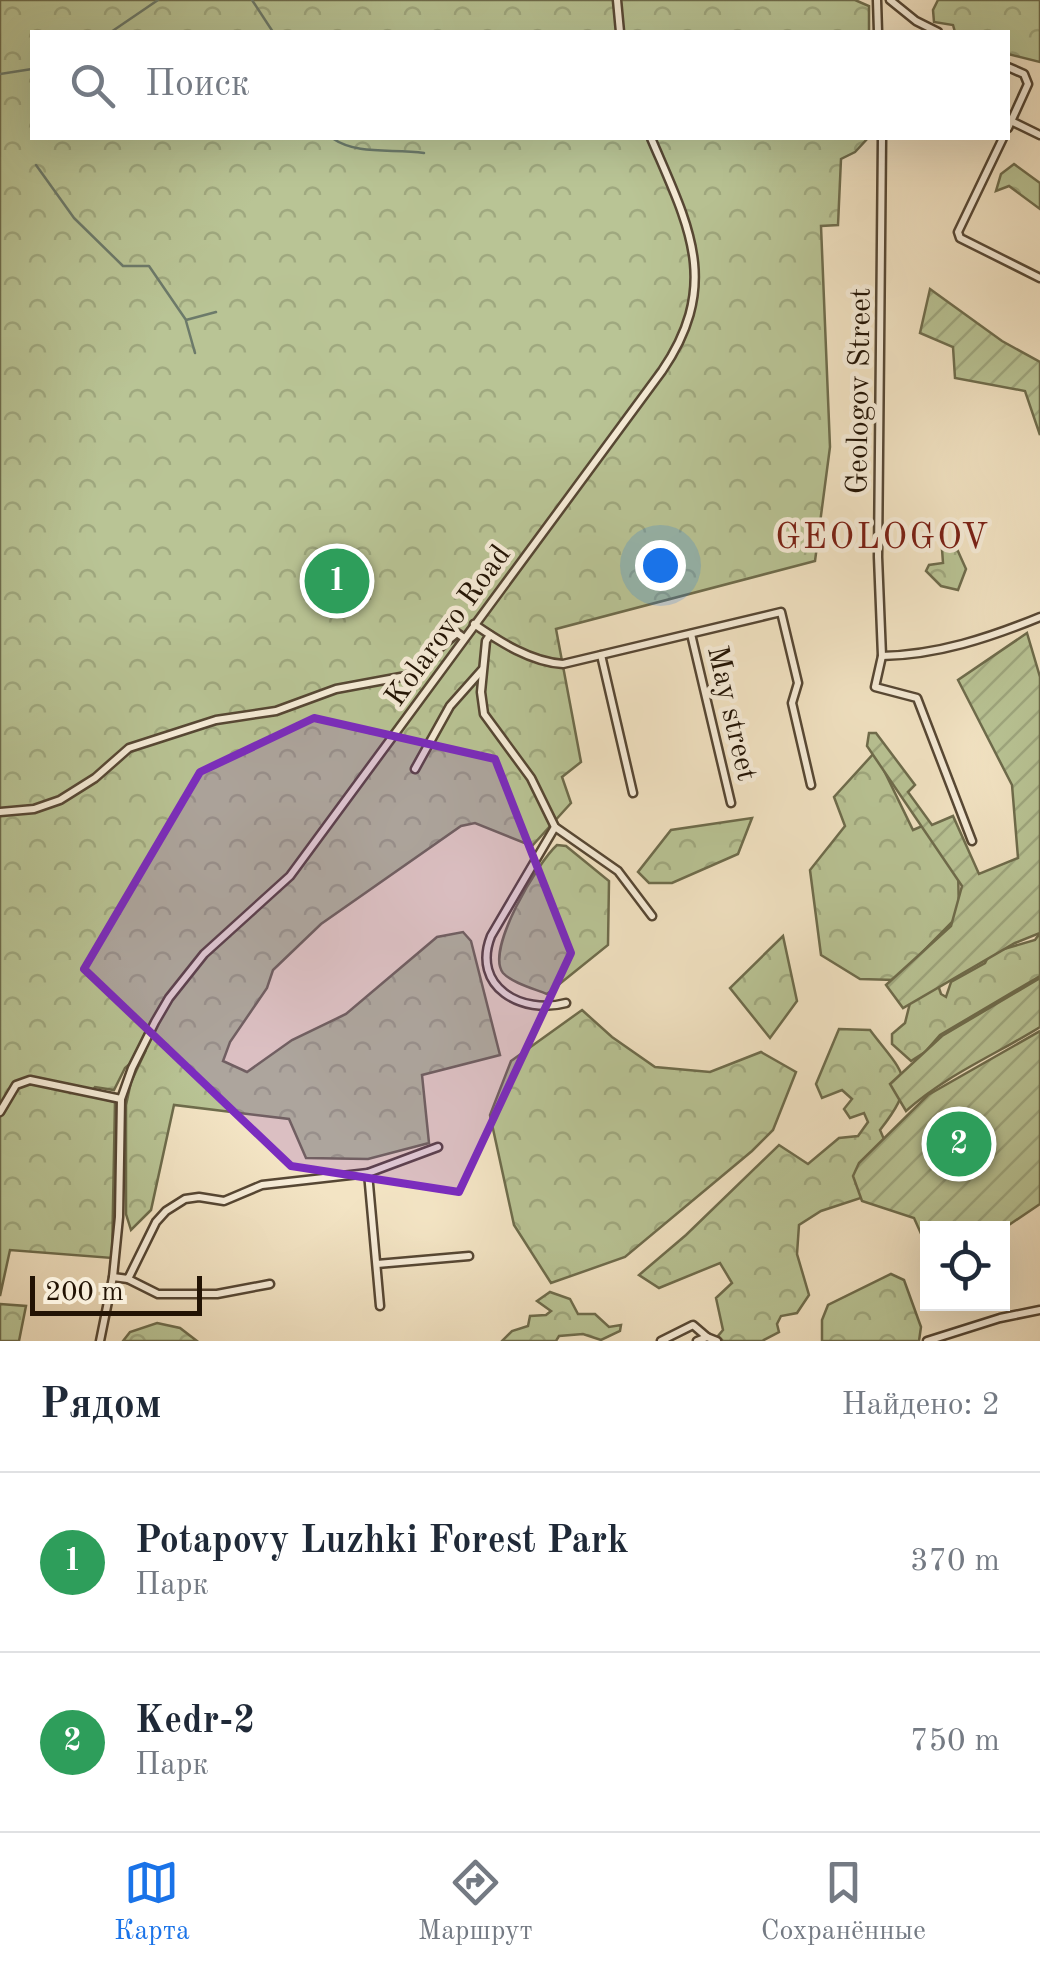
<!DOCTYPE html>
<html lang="ru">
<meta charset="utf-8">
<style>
:root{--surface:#fff;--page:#f6f6f7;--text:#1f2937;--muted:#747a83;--line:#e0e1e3;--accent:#1a73e8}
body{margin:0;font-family:"Old Standard TT",serif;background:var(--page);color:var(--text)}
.controls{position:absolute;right:30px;bottom:30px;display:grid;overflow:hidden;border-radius:0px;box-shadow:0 10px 40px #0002}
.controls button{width:90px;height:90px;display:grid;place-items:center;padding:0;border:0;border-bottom:2px solid var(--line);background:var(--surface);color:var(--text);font:50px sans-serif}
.scale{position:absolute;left:30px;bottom:25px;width:172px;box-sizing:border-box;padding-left:10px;border:5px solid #221304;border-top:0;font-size:28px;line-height:35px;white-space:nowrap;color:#221304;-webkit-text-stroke:8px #f7edd9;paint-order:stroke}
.you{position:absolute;left:660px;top:565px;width:35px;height:35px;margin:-25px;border:8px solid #fff;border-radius:50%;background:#1a73e8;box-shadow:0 0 0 15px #1a73e833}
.badge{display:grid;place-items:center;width:65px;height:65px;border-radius:50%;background:var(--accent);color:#fff;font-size:32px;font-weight:700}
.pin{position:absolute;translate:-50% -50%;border:5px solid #fff;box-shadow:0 2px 10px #0006}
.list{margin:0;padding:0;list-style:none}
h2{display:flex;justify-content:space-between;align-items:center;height:130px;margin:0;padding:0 40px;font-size:42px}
h2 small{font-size:32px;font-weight:400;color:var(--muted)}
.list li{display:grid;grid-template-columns:65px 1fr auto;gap:30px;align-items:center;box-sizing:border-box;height:180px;padding:0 40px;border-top:2px solid var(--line)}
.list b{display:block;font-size:38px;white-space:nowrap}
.list p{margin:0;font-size:32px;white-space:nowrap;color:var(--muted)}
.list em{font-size:32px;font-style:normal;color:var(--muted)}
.icon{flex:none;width:55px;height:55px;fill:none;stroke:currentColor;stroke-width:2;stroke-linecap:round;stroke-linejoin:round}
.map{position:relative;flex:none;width:1040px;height:1341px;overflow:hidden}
.search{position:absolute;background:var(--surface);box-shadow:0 10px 40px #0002;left:30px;right:30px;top:30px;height:110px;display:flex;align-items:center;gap:25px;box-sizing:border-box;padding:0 35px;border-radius:0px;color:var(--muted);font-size:38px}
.sheet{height:490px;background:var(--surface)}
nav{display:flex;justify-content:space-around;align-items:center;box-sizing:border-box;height:140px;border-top:2px solid var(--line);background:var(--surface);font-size:28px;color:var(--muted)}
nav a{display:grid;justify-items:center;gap:5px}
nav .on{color:var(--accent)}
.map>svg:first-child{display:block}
</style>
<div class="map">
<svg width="1040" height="1341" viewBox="0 0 1040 1341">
<defs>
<pattern id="forest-crowns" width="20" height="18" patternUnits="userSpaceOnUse" patternTransform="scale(2.5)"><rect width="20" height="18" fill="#b9c495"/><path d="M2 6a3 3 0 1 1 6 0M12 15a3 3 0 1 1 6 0" fill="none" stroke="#9fa87f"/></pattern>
<pattern id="garden-furrows" width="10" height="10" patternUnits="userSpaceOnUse" patternTransform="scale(2.5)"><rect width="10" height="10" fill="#b9c495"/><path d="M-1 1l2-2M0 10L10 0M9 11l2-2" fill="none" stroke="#9fa87f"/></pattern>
</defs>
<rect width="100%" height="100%" fill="#f3e4c4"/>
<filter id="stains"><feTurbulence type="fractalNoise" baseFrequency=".002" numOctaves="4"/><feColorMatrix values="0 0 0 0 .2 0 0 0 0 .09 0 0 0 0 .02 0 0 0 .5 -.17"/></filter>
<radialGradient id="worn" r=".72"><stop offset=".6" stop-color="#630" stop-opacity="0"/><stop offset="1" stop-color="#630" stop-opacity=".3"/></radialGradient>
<g fill="url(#forest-crowns)" stroke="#6e6c4c" stroke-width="2.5">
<polygon points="0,0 855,0 869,6 869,32 32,32 32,138 868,138 855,152 841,159 838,225 821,226 830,447 815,561 556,629 581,762 562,777 571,803 532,846 475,823 461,826 321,924 273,970 267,988 230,1042 223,1061 247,1072 292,1040 346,1014 437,937 463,932 471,941 500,1055 422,1075 429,1143 368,1159 306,1158 289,1119 174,1105 151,1210 131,1230 126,1214 126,1105 131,1082 146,1050 125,1068 114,1090 95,1087 89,1095 115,1102 112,1258 10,1250 0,1296"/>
<polygon points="938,0 1040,0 1040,62 1008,54 1008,32 955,32 953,25 934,22 933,10"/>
<polygon points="1014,164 1040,183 1040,209 1009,186 996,191 1001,174"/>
<polygon points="942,549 957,549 966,569 958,590 941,586 926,571 929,565 943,563"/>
<polygon points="875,752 913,830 929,823 958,867 959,915 895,980 860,979 821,955 810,870 845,826 834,797"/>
<polygon points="752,818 738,854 672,883 649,883 638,872 671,830"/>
<path d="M 557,845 L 566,846 L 609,881 L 608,945 L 547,994 C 535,989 512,983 503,973 C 485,950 538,862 557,845 Z"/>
<polygon points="1040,933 1040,976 940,1035 925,1052 911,1061 892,1044 892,1034 905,1023 910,1003 938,985 941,994 946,997 951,982 985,963 990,953 1035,940"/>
<polygon points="783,936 797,1001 770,1038 730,988"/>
<polygon points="582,1010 612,1037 655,1067 710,1072 761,1052 796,1072 773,1130 752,1151 625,1257 551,1283 514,1225 490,1115 511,1061"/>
<path d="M 839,1029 L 870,1030 C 903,1074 920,1079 880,1130 L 898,1172 L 870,1195 L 821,1211 L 799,1225 L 797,1254 L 809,1295 L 797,1313 L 781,1316 L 777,1324 L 779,1332 L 762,1341 L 723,1341 L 718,1336 L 723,1330 L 716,1298 L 732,1283 L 720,1263 L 659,1288 L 639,1275 L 686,1235 L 779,1145 L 808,1164 L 839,1138 L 858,1136 L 868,1122 L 864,1113 L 850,1118 L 844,1109 L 852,1099 L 842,1090 L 822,1098 L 816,1084 Z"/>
<polygon points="891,1274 904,1280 921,1327 919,1341 822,1341 822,1320 828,1305"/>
<polygon points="550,1292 570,1299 578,1314 595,1314 609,1327 621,1325 620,1331 601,1340 583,1334 559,1336 556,1341 502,1341 512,1331 528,1326 530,1316 546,1315 551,1311 537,1301"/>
<polygon points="0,1304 26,1306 19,1341 0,1341"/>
<polygon points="157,1323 180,1328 197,1341 123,1341 130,1332"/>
</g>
<g fill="url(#garden-furrows)" stroke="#6e6c4c" stroke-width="2.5">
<polygon points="930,289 1002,341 1040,362 1040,435 1025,391 955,378 953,347 920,333"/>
<polygon points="1027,633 1040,677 1040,933 1015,943 903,1008 886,985 951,926 962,886 867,746 869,733 876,733 915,785 908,792 932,825 953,816 979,874 1018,858 1012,785 958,680"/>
<path d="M 1040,978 L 1040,1027 C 995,1055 946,1075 906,1111 L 890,1084 L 942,1036 Z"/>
<polygon points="1040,1031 1040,1204 1003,1229 928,1228 927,1247 914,1218 862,1201 853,1176 859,1163 928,1095"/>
</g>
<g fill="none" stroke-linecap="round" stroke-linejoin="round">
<g stroke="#6c7a6a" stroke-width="2.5">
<polyline points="252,0 273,32"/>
<polyline points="111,32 158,0"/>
<polyline points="0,74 32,69"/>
<path d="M 332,138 C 358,156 393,148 424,153"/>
<polyline points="36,165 74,218 123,266 149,266 186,320 216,312"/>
<polyline points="186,321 195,353"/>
</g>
<defs>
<g id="minor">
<polyline points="617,0 620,32"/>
<polyline points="877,0 878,32"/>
<polyline points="890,0 916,21 938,32"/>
<polyline points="1008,67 1024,74 1028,84 1008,128"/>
<polyline points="1011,121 1040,135"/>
<polyline points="882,138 878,557 882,656 875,687 917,698 972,841"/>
<polyline points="1003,138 958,232 960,238 1040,278"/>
<path d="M 474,624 C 500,642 531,662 563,664 L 781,612 L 798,683 L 792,703 L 811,785"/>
<polyline points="691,634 731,803"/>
<polyline points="490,635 486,641 481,692 484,714 531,778 555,827 618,871 652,916"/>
<polyline points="601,655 633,793"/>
<path d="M 882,656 C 937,655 989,638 1040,617"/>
<polyline points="415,769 450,706 482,670"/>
<polyline points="0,812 34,809 60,800 95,778 129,748 216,720 276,711 336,689 406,676 457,633 464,638"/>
<path d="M 555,827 L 491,936 C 471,987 522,1015 566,1003"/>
<polyline points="0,1112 16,1085 30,1080 121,1099"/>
<polyline points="368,1173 380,1306"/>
<polyline points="377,1264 469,1256"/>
<polyline points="113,1277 128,1279 156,1222 166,1211 185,1199 199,1197 224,1201 262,1185 368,1173 438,1147"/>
<polyline points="128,1279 158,1294 217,1294 270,1284"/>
<path d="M 100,1341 L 113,1277 L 119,1217 L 121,1099 L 132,1068 L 155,1022 L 169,998 L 204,954 L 290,876 L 662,371 C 722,283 688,225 651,138"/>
<polyline points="661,1341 693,1325 707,1337"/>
<polyline points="697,1341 707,1337 717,1341"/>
<polyline points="927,1341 1000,1318 1040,1310"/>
</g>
</defs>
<use href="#minor" stroke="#564734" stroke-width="11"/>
<use href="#minor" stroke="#f7edd9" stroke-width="6"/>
</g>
<path fill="#7b2cbf" fill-opacity="0.2" stroke="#7b2cbf" stroke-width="8" stroke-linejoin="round" d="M 314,718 L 495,759 L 571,953 L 459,1192 L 291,1166 L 84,969 L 200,772 Z"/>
<g text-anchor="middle" stroke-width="9" stroke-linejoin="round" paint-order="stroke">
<g font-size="30" fill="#221304" stroke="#f7edd9">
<text transform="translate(858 391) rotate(-89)" y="10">Geologov Street</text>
<text transform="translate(447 625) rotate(-54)" y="10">Kolarovo Road</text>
<text transform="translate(733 713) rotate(77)" y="10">May street</text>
</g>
<g font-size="35" letter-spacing="2.5" fill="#7a1f14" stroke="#f7edd9">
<text x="883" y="548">GEOLOGOV</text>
</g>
</g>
<rect width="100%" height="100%" filter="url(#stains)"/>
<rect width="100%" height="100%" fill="url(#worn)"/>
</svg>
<div class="controls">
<button><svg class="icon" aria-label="locate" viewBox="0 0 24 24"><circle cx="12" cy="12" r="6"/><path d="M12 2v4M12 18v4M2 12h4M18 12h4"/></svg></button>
</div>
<div class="scale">200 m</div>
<div class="you"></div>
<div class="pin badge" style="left:337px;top:581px;background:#2e9e5b">1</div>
<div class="pin badge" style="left:959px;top:1144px;background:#2e9e5b">2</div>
<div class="search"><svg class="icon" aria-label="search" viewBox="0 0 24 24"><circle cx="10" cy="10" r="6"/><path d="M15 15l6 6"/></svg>Поиск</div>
</div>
<section class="sheet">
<h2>Рядом<small>Найдено: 2</small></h2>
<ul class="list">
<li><span class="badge" style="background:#2e9e5b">1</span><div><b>Potapovy Luzhki Forest Park</b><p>Парк</p></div><em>370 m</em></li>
<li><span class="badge" style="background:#2e9e5b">2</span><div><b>Kedr-2</b><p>Парк</p></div><em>750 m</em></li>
</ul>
</section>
<nav>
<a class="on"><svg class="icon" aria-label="map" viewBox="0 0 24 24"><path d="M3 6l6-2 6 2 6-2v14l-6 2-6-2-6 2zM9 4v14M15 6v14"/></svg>Карта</a>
<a><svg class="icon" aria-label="directions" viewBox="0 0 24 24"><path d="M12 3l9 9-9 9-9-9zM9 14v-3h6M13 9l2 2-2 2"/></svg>Маршрут</a>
<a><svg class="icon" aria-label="saved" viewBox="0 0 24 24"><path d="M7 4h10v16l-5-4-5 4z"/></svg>Сохранённые</a>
</nav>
